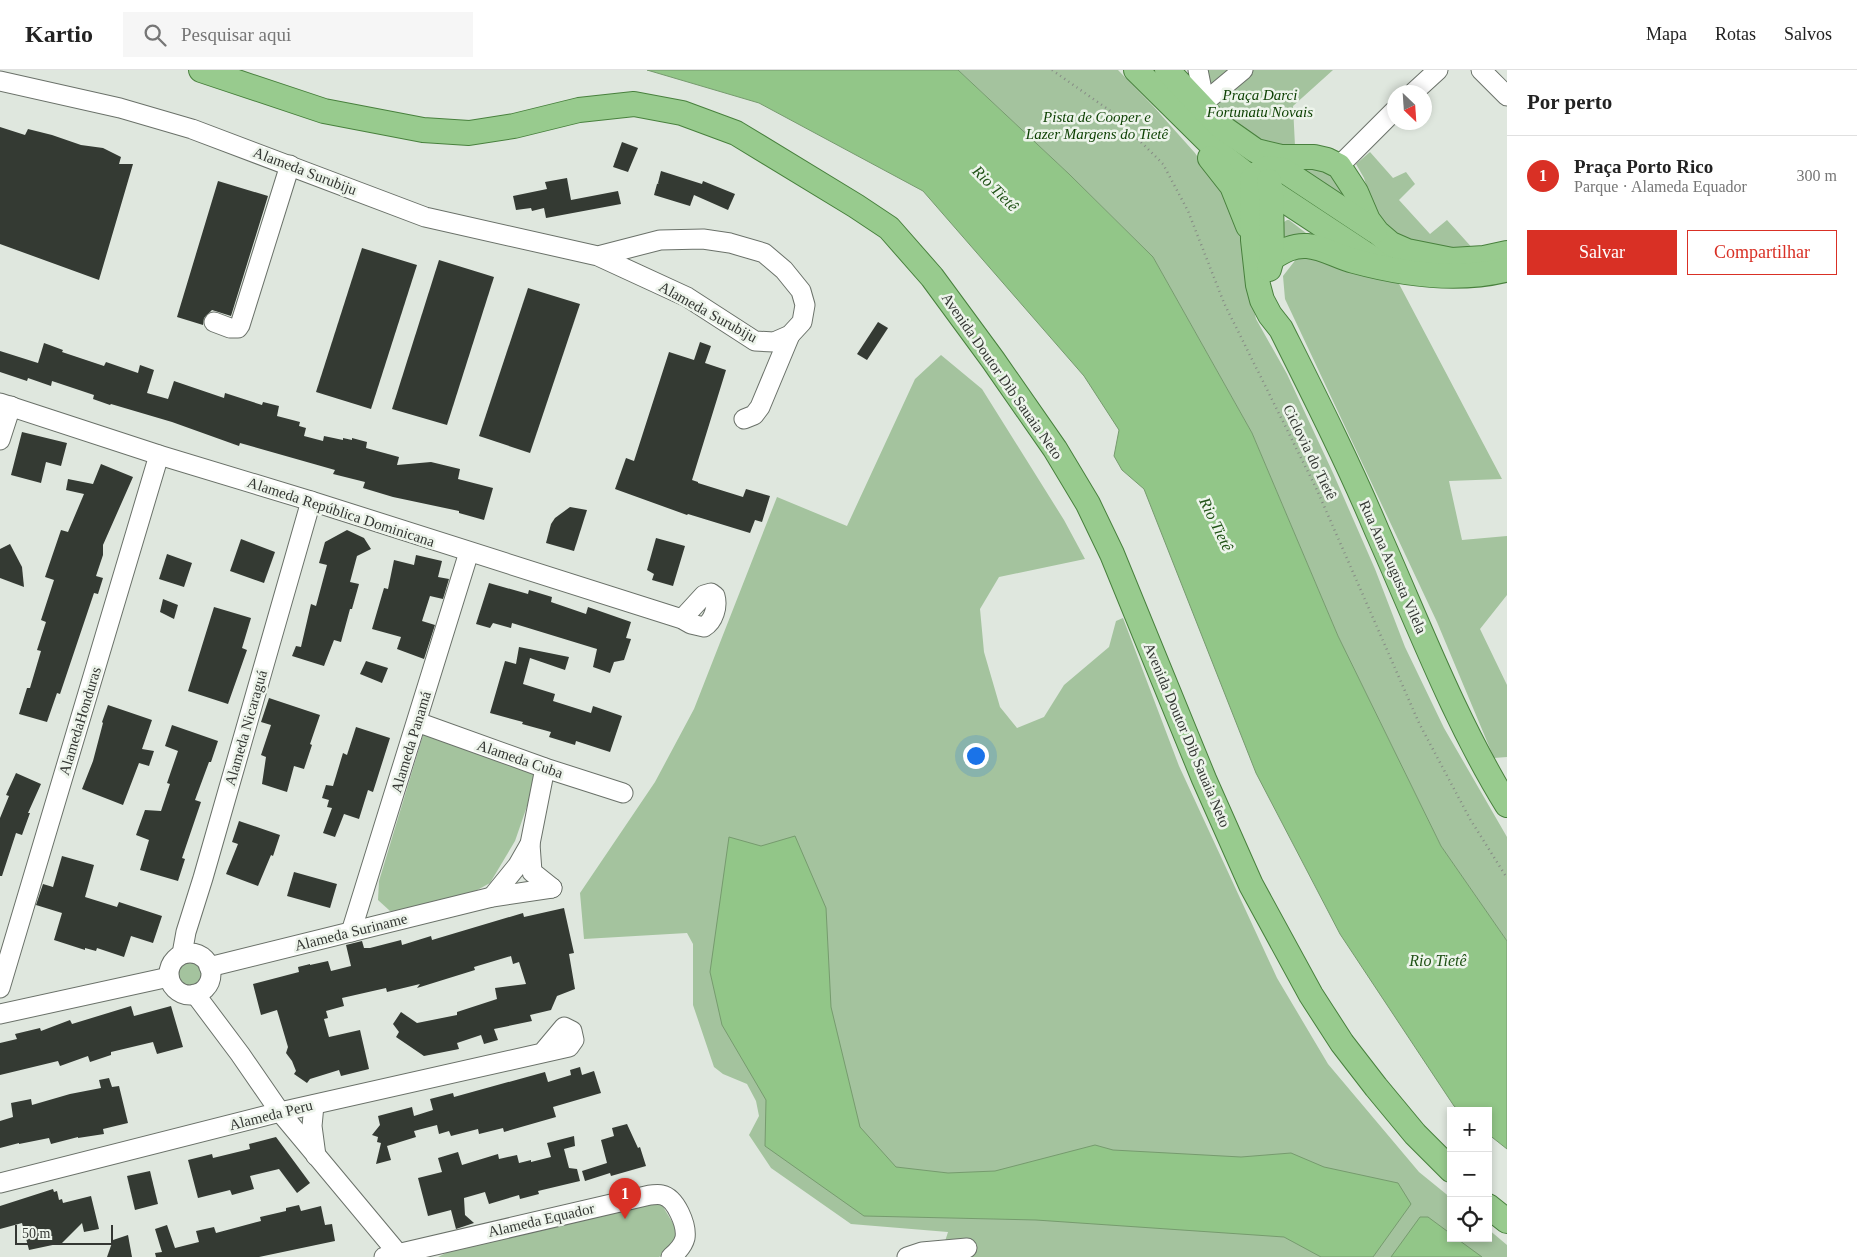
<!DOCTYPE html>
<html lang="pt">
<meta charset="utf-8">
<style>
:root{--surface:#fff;--page:#f6f6f6;--text:#222;--muted:#767676;--line:#e0e0e0;--accent:#d93025}
body{margin:0;font-family:Georgia,serif;background:var(--page);color:var(--text)}
.controls{position:absolute;right:15px;bottom:15px;display:grid;overflow:hidden;border-radius:0px;box-shadow:0 2px 8px #0003}
.controls button{width:45px;height:45px;display:grid;place-items:center;padding:0;border:0;border-bottom:1px solid var(--line);background:var(--surface);color:var(--text);font:25px sans-serif}
.compass{position:absolute;left:1387px;top:15px;width:45px;height:45px;border-radius:50%;background:var(--surface);box-shadow:0 2px 8px #0003;rotate:155deg}
.scale{position:absolute;left:15px;bottom:12px;width:98px;box-sizing:border-box;padding-left:5px;border:2px solid #343733;border-top:0;font-size:14px;line-height:18px;white-space:nowrap;color:#343733;-webkit-text-stroke:4px #edf4eb;paint-order:stroke}
.you{position:absolute;left:975px;top:685px;width:18px;height:18px;margin:-12px;border:4px solid #fff;border-radius:50%;background:#1a73e8;box-shadow:0 0 0 8px #1a73e833}
.badge{display:grid;place-items:center;width:32px;height:32px;border-radius:50%;background:var(--accent);color:#fff;font-size:16px;font-weight:700}
.pin{position:absolute;translate:-50% -41px;filter:drop-shadow(0 1px 2px #0008)}
.pin::after{content:'';position:absolute;top:26px;width:18px;height:15px;background:inherit;clip-path:polygon(0 0,100% 0,50% 100%)}
.list{margin:0;padding:0;list-style:none}
h2{display:flex;justify-content:space-between;align-items:center;height:65px;margin:0;padding:0 20px;font-size:21px}
h2 small{font-size:16px;font-weight:400;color:var(--muted)}
.list li{display:grid;grid-template-columns:32px 1fr auto;gap:15px;align-items:center;box-sizing:border-box;height:80px;padding:0 20px;border-top:1px solid var(--line)}
.list b{display:block;font-size:19px;white-space:nowrap}
.list p{margin:0;font-size:16px;white-space:nowrap;color:var(--muted)}
.list em{font-size:16px;font-style:normal;color:var(--muted)}
.actions{display:flex;gap:10px;padding:15px 20px}
.actions a{flex:1;padding:11px 0;border:1px solid var(--accent);border-radius:0px;text-align:center;font-size:18px;color:var(--accent)}
.actions .main{background:var(--accent);color:#fff}
.icon{flex:none;width:28px;height:28px;fill:none;stroke:currentColor;stroke-width:2;stroke-linecap:round;stroke-linejoin:round}
.map{position:relative;flex:none;width:1507px;height:1187px;overflow:hidden}
header{display:flex;align-items:center;gap:30px;box-sizing:border-box;height:70px;padding:0 25px;background:var(--surface);border-bottom:1px solid var(--line)}
header strong{font-size:24px}
nav{display:flex;gap:28px;margin-inline-start:auto;font-size:18px}
.search{width:350px;height:45px;background:var(--page);display:flex;align-items:center;gap:12px;box-sizing:border-box;padding:0 18px;border-radius:0px;color:var(--muted);font-size:19px}
main{display:flex}
aside{flex:1;background:var(--surface)}
.map>svg:first-child{display:block}
</style>
<header>
<strong>Kartio</strong>
<div class="search"><svg class="icon" aria-label="search" viewBox="0 0 24 24"><circle cx="10" cy="10" r="6"/><path d="M15 15l6 6"/></svg>Pesquisar aqui</div>
<nav><a>Mapa</a><a>Rotas</a><a>Salvos</a></nav>
</header>
<main>
<div class="map">
<svg width="1507" height="1187" viewBox="0 0 1507 1187">
<rect width="100%" height="100%" fill="#dfe7de"/>
<g fill="#a4c39e">
<polygon points="958,0 1118,0 1153,36 1195,83 1225,127 1240,160 1249,218 1256,249 1287,304 1333,403 1375,499 1405,577 1444,658 1507,767 1507,871 1441,776 1338,566 1252,363 1153,187 1069,104"/>
<polygon points="1196,0 1333,0 1293,36 1295,76 1259,71 1207,34"/>
<polygon points="1370,82 1393,108 1406,102 1415,114 1399,130 1430,164 1447,150 1475,181 1403,173 1378,152 1364,108 1356,94"/>
<polygon points="1304,93 1319,95 1344,116 1345,130 1306,102"/>
<polygon points="1287,150 1289,150 1306,163 1283,172 1284,152"/>
<polygon points="1321,185 1398,212 1502,409 1449,411 1462,470 1507,466 1507,525 1480,559 1507,615 1507,687 1494,688 1437,552 1285,229 1283,206 1297,188"/>
<polygon points="941,285 982,319 1064,450 1085,489 999,507 980,539 984,582 1000,637 1017,658 1044,647 1064,615 1109,577 1116,551 1123,548 1179,696 1277,908 1328,994 1419,1102 1451,1128 1451,1168 1488,1168 1488,1159 1507,1175 1507,1187 940,1187 948,1162 851,1154 771,1098 749,1065 759,1046 756,1031 747,1014 723,1004 714,997 693,935 693,874 687,863 584,869 580,823 655,712 694,639 777,427 847,456 915,309"/>
<polygon points="424,662 529,696 536,710 515,771 490,813 461,829 411,840 390,841 378,830 379,811"/>
<circle cx="189" cy="904" r="14"/>
<polygon points="653,1131 662,1135 679,1163 674,1176 659,1187 438,1187 452,1180"/>
</g>
<g fill="#92c688" stroke="#769b6e">
<polygon points="647,0 958,0 1069,104 1153,187 1252,363 1338,566 1441,776 1507,871 1507,1079 1488,1064 1488,1041 1460,1041 1454,1036 1340,864 1256,703 1144,419 1122,400 1114,386 1119,360 1084,306 923,121 759,33"/>
<polygon points="795,766 826,838 831,937 860,1057 896,1097 948,1103 995,1101 1095,1075 1113,1080 1241,1087 1291,1083 1324,1097 1398,1113 1411,1134 1373,1187 1321,1187 1284,1167 1036,1150 864,1146 765,1076 766,1030 722,955 710,902 729,767 761,776"/>
<polygon points="1420,1147 1428,1147 1451,1164 1451,1168 1456,1168 1482,1187 1391,1187"/>
</g>
<g fill="#343a33">
<polygon points="0,57 25,65 28,59 52,65 81,75 103,78 121,87 119,94 133,94 99,210 0,174"/>
<polygon points="622,72 638,78 628,102 613,97"/>
<polygon points="661,101 702,114 703,111 735,124 728,140 694,125 690,136 654,125 657,114 659,113 658,113"/>
<polygon points="567,108 571,130 618,121 621,134 546,148 544,138 532,141 531,138 516,140 513,126 547,119 545,112"/>
<polygon points="218,111 268,126 231,246 212,240 204,248 203,255 177,247"/>
<polygon points="362,178 417,195 371,339 316,322"/>
<polygon points="439,190 494,207 447,355 392,339"/>
<polygon points="528,218 580,234 530,383 479,366"/>
<polygon points="878,252 888,258 867,290 857,284"/>
<polygon points="700,272 711,276 705,293 726,300 692,410 698,412 698,413 743,427 746,419 770,426 762,452 755,450 750,463 688,444 687,445 615,419 626,388 634,391 669,282 694,290"/>
<polygon points="44,273 63,280 62,282 104,296 106,292 138,303 140,295 154,300 147,323 168,329 174,311 224,328 225,323 262,335 263,332 279,336 277,346 300,352 299,356 306,358 304,366 323,371 324,366 343,370 343,368 352,370 352,368 367,372 366,378 399,387 397,395 431,392 460,399 458,409 493,418 484,450 459,443 459,441 393,427 363,418 365,412 333,404 335,400 240,373 239,376 172,352 111,334 110,335 93,329 94,325 52,311 51,316 28,308 27,311 0,302 0,281 38,293"/>
<polygon points="22,362 67,373 61,396 46,392 41,413 11,405"/>
<polygon points="101,394 133,407 103,475 103,485 96,506 103,508 98,524 94,523 60,624 57,623 47,652 19,644 27,618 30,618 41,581 37,580 46,552 41,550 54,510 45,507 61,460 68,462 84,424 66,420 68,409 93,414"/>
<polygon points="570,437 587,440 574,481 546,473 551,454 555,448"/>
<polygon points="347,460 364,468 371,479 357,486 350,512 359,514 352,539 350,539 341,572 334,570 324,596 292,586 296,576 301,577 311,534 316,536 327,495 319,493 325,472"/>
<polygon points="656,468 685,476 673,516 652,510 654,504 647,500"/>
<polygon points="241,469 275,482 264,513 230,501"/>
<polygon points="10,474 22,497 24,517 0,508 0,479"/>
<polygon points="167,484 192,493 184,517 159,509"/>
<polygon points="416,485 442,491 438,507 449,509 443,529 430,526 422,551 435,555 424,589 397,579 401,567 372,559 384,518 388,519 394,490 414,495"/>
<polygon points="489,513 528,524 529,520 552,527 551,532 586,544 588,537 631,552 626,568 631,569 624,590 614,592 610,603 593,597 597,579 512,553 511,558 493,553 490,558 476,554"/>
<polygon points="163,529 178,535 174,549 160,542"/>
<polygon points="214,537 251,548 242,578 247,580 228,634 188,621"/>
<polygon points="519,577 569,587 565,600 530,588 523,614 555,624 553,631 591,643 593,636 622,646 610,682 576,671 575,675 549,667 551,662 522,654 523,652 490,643 505,591 516,594"/>
<polygon points="366,591 388,598 382,613 360,604"/>
<polygon points="269,628 320,645 310,674 312,675 304,699 294,696 287,722 262,714 266,687 261,685 271,655 261,652"/>
<polygon points="108,635 152,650 142,679 154,681 149,696 139,693 123,735 82,719 93,691 103,653 102,652"/>
<polygon points="172,655 218,671 211,692 209,692 195,730 201,732 182,788 185,789 178,811 140,800 149,770 136,765 145,740 161,741 170,714 167,713 178,681 165,676"/>
<polygon points="356,657 390,668 373,722 368,720 359,749 344,744 335,767 323,763 332,738 327,737 329,730 322,728 326,715 333,716 343,683 347,685"/>
<polygon points="16,703 41,714 28,743 30,743 22,765 16,763 2,806 0,806 0,748 9,726 6,725"/>
<polygon points="239,751 280,765 273,786 271,785 258,816 226,804 238,774 232,772"/>
<polygon points="62,786 94,795 85,827 117,837 119,832 162,846 153,873 131,866 124,887 97,878 96,881 85,878 85,880 54,870 62,843 36,835 43,814 53,817"/>
<polygon points="294,802 337,814 330,838 287,826"/>
<polygon points="564,838 574,883 569,884 575,919 557,926 551,940 530,945 532,951 494,959 498,970 484,974 481,965 457,973 459,979 424,986 396,967 399,962 393,954 401,942 417,953 457,945 457,942 497,929 495,918 526,914 519,892 513,894 511,886 474,897 475,900 417,918 420,914 387,922 386,918 342,928 344,936 326,941 328,948 324,949 329,967 360,960 369,999 341,1006 339,1000 310,1009 307,1013 294,1004 296,1001 292,991 286,983 288,977 277,940 261,945 253,914 299,902 298,897 310,894 310,895 328,891 331,901 351,896 346,875 362,871 364,878 370,878 401,870 402,875 431,866 432,870 523,843 524,847"/>
<polygon points="131,936 134,946 171,936 183,977 157,984 153,972 111,982 111,985 90,992 88,986 60,996 58,991 0,1005 0,973 17,969 15,964 40,958 41,961 70,950 72,954"/>
<polygon points="580,997 582,1005 594,1001 601,1023 553,1037 556,1047 504,1062 503,1058 479,1064 478,1059 451,1066 449,1061 439,1064 437,1055 414,1061 416,1067 387,1076 391,1090 376,1094 381,1073 377,1072 378,1067 372,1065 380,1055 378,1046 412,1037 414,1046 433,1040 430,1029 453,1023 454,1027 545,1002 548,1012 571,1005 570,1000"/>
<polygon points="109,1008 112,1017 119,1016 128,1053 103,1059 104,1064 78,1068 78,1067 51,1074 49,1068 19,1074 19,1073 0,1078 0,1051 13,1047 11,1033 31,1029 32,1035 70,1024 101,1018 99,1010"/>
<polygon points="627,1054 638,1078 640,1077 646,1096 611,1106 610,1103 585,1111 582,1101 607,1093 601,1070 614,1066 612,1058"/>
<polygon points="574,1066 575,1076 564,1079 569,1098 577,1099 580,1111 538,1121 539,1124 520,1129 519,1125 489,1134 485,1122 464,1128 465,1145 474,1153 456,1159 451,1140 428,1146 418,1108 442,1102 438,1088 458,1082 462,1095 498,1084 499,1089 517,1085 519,1093 531,1090 531,1092 551,1087 547,1073"/>
<polygon points="276,1067 310,1113 297,1123 279,1099 250,1106 254,1119 232,1125 230,1120 198,1128 188,1090 212,1084 213,1088 250,1079 249,1074"/>
<polygon points="150,1101 158,1134 135,1140 127,1106"/>
<polygon points="53,1119 54,1122 57,1121 59,1130 62,1129 63,1133 91,1126 99,1159 84,1162 82,1153 62,1173 29,1180 22,1153 0,1159 0,1136"/>
<polygon points="299,1135 301,1141 321,1136 325,1155 332,1154 335,1171 259,1187 156,1187 155,1183 162,1182 155,1159 167,1155 175,1178 199,1172 196,1161 214,1157 216,1163 261,1151 260,1147 286,1141 286,1138"/>
<polygon points="128,1165 132,1187 107,1187 113,1170"/>
</g>
<g fill="none" stroke-linecap="round" stroke-linejoin="round">
<defs>
<g id="minor">
<polyline points="1198,0 1203,25 1207,30 1243,0"/>
<polyline points="1481,0 1507,26"/>
<polyline points="0,11 120,38 192,59 425,147 598,186 687,227 755,271 774,272 790,265 802,252 805,235 801,221 784,200 764,183 730,173 703,169 660,170 598,186"/>
<polyline points="1414,22 1438,0"/>
<polyline points="1339,96 1394,41"/>
<polyline points="214,252 230,258 238,258 240,255 290,95"/>
<path d="M 0,333 L 159,385 L 311,431 L 682,549 L 691,554 L 704,557 C 714,551 718,536 715,526 L 711,523 L 704,525 L 682,549"/>
<polyline points="744,349 754,345 760,337 790,265"/>
<polyline points="0,370 11,336"/>
<polyline points="417,652 545,698 623,723"/>
<polyline points="530,774 532,802 552,818"/>
<polyline points="492,827 518,795 530,774 545,698"/>
<polyline points="351,862 469,482"/>
<circle cx="190" cy="904" r="21"/>
<polyline points="182,884 186,862 203,808 311,431"/>
<polyline points="209,897 492,827 552,818"/>
<polyline points="0,918 159,385"/>
<polyline points="195,924 240,984 280,1042 401,1187"/>
<polyline points="0,944 169,907"/>
<polyline points="314,1035 312,1056 316,1086"/>
<polyline points="0,1113 280,1042 569,977 574,970 572,961 564,957 543,982"/>
<path d="M 384,1187 L 650,1125 C 653,1125 658,1124 662,1125 C 676,1128 687,1155 685,1168 C 683,1176 677,1182 671,1187"/>
<polyline points="907,1187 922,1182 967,1178"/>
</g>
<g id="major">
<polyline points="201,0 324,41 423,60 469,63 514,56 579,40 634,34 682,43 736,63 856,136 889,158 932,207 993,290 1055,379 1088,434 1112,484 1204,709 1251,815 1311,925 1342,973 1376,1017 1415,1064 1451,1100"/>
<polyline points="1136,0 1224,87 1252,109 1387,198"/>
<polyline points="1167,0 1219,55 1256,81 1281,87 1314,87 1327,90 1339,96 1356,122 1368,150 1377,162 1391,174 1407,181 1452,190 1484,188 1507,183"/>
<polyline points="1210,88 1232,116 1248,156"/>
<polyline points="1258,103 1268,98 1283,100 1375,161"/>
<path d="M 1252,109 L 1253,170 L 1258,215 L 1262,230 L 1270,245 L 1281,259 C 1314,325 1348,392 1377,461 C 1418,553 1454,649 1507,735"/>
<path d="M 1272,188 C 1283,181 1293,175 1307,176 C 1323,177 1338,187 1354,191 C 1402,204 1456,212 1505,200"/>
<polyline points="1269,199 1272,188 1271,123 1269,111"/>
<polyline points="1488,1136 1507,1151"/>
</g>
</defs>
<use href="#minor" stroke="#6a7169" stroke-width="21"/>
<use href="#major" stroke="#48803d" stroke-width="26"/>
<polyline stroke="#868b85" stroke-width="2.5" stroke-dasharray="1 4" stroke-linecap="butt" points="1052,0 1109,40 1163,94 1188,141 1224,233 1317,420 1419,653 1470,749 1507,808"/>
<use href="#minor" stroke="#fff" stroke-width="19"/>
<use href="#major" stroke="#98cb8e" stroke-width="24"/>
</g>
<g text-anchor="middle" stroke-width="5" stroke-linejoin="round" paint-order="stroke">
<g font-size="15" font-style="italic" fill="#0b3f00" stroke="#edf4eb">
<text x="1260" y="30">Praça Darci<tspan x="1260" dy="17">Fortunatu Novais</tspan></text>
<text x="1097" y="52">Pista de Cooper e<tspan x="1097" dy="17">Lazer Margens do Tietê</tspan></text>
</g>
<g font-size="15" fill="#343733" stroke="#edf4eb">
<text transform="translate(305 101) rotate(21)" y="5">Alameda Surubiju</text>
<text transform="translate(708 242) rotate(29)" y="5">Alameda Surubiju</text>
<text transform="translate(1002 306) rotate(55)" y="5">Avenida Doutor Dib Sauaia Neto</text>
<text transform="translate(1310 382) rotate(64)" y="5">Ciclovia do Tietê</text>
<text transform="translate(341 442) rotate(18)" y="5">Alameda República Dominicana</text>
<text transform="translate(1393 497) rotate(66)" y="5">Rua Ana Augusta Vilela</text>
<text transform="translate(80 651) rotate(-73)" y="5">AlamedaHonduras</text>
<text transform="translate(246 658) rotate(-74)" y="5">Alameda Nicaraguá</text>
<text transform="translate(1187 665) rotate(67)" y="5">Avenida Doutor Dib Sauaia Neto</text>
<text transform="translate(411 672) rotate(-73)" y="5">Alameda Panamá</text>
<text transform="translate(520 689) rotate(19)" y="5">Alameda Cuba</text>
<text transform="translate(351 862) rotate(-14)" y="5">Alameda Suriname</text>
<text transform="translate(271 1045) rotate(-14)" y="5">Alameda Peru</text>
<text transform="translate(541 1150) rotate(-13)" y="5">Alameda Equador</text>
</g>
<g font-size="16" font-style="italic" fill="#215317" stroke="#edf4eb">
<text transform="translate(996 118) rotate(45)" y="6">Rio Tietê</text>
<text transform="translate(1217 454) rotate(64)" y="6">Rio Tietê</text>
<text x="1438" y="896">Rio Tietê</text>
</g>
</g>
</svg>
<div class="controls">
<button>+</button>
<button>−</button>
<button><svg class="icon" aria-label="locate" viewBox="0 0 24 24"><circle cx="12" cy="12" r="6"/><path d="M12 2v4M12 18v4M2 12h4M18 12h4"/></svg></button>
</div>
<svg class="compass" viewBox="-18 -18 36 36"><path d="M0-13l5 13h-10z" fill="#e53935"/><path d="M0 13l5-13h-10z" fill="#767676"/></svg>
<div class="scale">50 m</div>
<div class="you"></div>
<div class="pin badge" style="left:625px;top:1149px">1</div>
</div>
<aside>
<h2>Por perto<small></small></h2>
<ul class="list">
<li><span class="badge">1</span><div><b>Praça Porto Rico</b><p>Parque · Alameda Equador</p></div><em>300 m</em></li>
</ul>
<div class="actions"><a class="main">Salvar</a><a>Compartilhar</a></div>
</aside>
</main>
